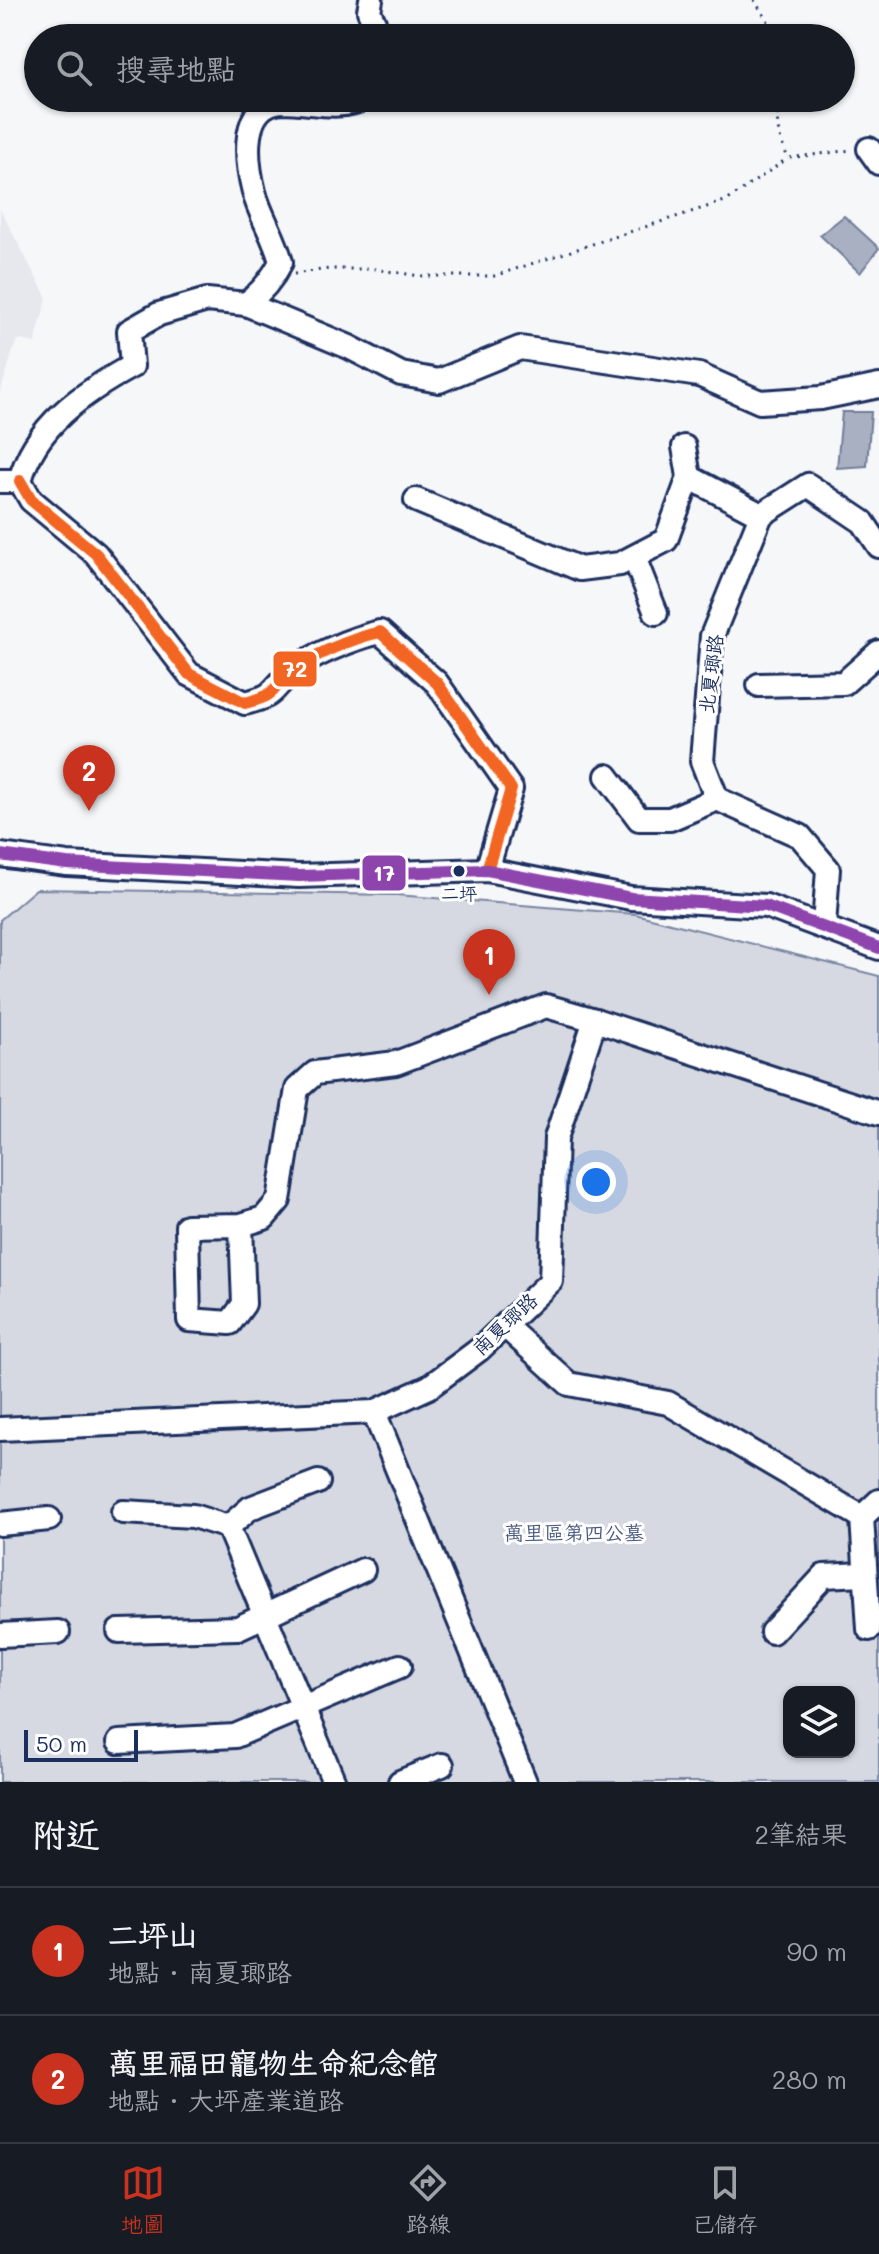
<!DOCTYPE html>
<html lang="zh-TW">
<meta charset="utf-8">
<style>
:root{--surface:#171b24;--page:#242831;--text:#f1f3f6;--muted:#9ea1a6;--line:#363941;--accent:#c8321e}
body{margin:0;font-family:Mali,"LXGW WenKai TC",sans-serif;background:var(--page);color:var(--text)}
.controls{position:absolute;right:24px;bottom:24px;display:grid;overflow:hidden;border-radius:16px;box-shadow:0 2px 6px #0004}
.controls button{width:72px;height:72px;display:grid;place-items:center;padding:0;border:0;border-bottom:2px solid var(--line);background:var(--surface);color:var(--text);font:40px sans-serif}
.scale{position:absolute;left:24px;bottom:20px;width:114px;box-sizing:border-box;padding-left:8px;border:4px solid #1b2f5e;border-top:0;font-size:22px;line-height:28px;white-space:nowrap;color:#1b2f5e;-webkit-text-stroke:6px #fff;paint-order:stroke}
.you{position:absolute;left:596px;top:1182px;width:28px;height:28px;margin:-20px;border:6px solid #fff;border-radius:50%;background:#1a73e8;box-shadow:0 0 0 12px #1a73e833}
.badge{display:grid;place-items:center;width:52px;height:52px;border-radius:50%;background:var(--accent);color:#fff;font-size:26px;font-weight:700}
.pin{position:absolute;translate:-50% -66px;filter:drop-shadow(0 2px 4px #0008)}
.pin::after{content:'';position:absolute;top:42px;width:28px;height:24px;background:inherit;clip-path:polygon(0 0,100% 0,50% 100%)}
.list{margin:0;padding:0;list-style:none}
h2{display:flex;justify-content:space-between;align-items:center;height:104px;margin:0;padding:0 32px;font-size:34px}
h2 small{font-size:26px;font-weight:400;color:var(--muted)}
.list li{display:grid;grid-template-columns:52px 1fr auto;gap:24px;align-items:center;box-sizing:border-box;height:128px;padding:0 32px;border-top:2px solid var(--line)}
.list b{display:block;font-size:30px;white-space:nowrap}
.list p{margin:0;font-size:26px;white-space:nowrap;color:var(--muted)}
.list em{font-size:26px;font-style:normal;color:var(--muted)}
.icon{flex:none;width:44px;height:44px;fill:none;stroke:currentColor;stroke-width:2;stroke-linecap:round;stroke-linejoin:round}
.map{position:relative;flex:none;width:879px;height:1782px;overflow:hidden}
.search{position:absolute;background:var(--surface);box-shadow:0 2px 6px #0004;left:24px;right:24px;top:24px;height:88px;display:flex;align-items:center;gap:20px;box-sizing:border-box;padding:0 28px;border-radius:44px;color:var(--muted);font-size:30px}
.sheet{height:360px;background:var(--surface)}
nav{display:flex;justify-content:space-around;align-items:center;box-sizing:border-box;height:112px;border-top:2px solid var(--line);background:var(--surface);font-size:22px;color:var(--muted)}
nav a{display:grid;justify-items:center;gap:4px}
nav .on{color:var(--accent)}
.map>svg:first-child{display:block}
</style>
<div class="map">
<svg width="879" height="1782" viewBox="0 0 879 1782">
<rect width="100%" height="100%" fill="#f6f7f9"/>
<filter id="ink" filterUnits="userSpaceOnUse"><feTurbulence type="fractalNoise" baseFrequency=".0125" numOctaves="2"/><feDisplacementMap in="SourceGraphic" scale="16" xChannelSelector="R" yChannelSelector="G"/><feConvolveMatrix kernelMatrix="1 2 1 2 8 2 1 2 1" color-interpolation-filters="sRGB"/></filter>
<g filter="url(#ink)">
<polygon fill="#e6e8ee" points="0,209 47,298 35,343 17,339 0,393"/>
<path fill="#d6d9e2" stroke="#7884a0" stroke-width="2" fill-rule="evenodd" d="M 36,889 L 396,895 L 635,914 L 879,976 L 879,1782 L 0,1782 L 0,920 ZM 789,1692 L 849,1692 L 849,1752 L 789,1752 Z"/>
<g fill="#a9b0c1" stroke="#707c99" stroke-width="2">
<polygon points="844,216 879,248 860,273 820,235"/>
<polygon points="842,412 871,412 867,466 837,468"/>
</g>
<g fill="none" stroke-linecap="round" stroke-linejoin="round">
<defs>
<g id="minor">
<polyline points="371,0 369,11 381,38"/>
<polyline points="869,149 879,163"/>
<polyline points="246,304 349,347 401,374 439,381 520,348 699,375 760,402 821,398 879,386"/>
<polyline points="684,447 689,477"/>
<path d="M 0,481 L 20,481 C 34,426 84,392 132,366 L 129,331 L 159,314 L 207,300 L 246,304 C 262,292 272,280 281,262 C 275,237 260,216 254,192 C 246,161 239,102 284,101 C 310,101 341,111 364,98"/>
<path d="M 20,481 L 31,500 L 96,554 L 189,674 L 245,703 C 276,695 268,694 289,674 C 308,656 354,638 380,632 L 437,683 L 511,789 L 487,870"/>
<polyline points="416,500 580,569 620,564 666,540 689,477 761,515"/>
<polyline points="634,557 656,613"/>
<polyline points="759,685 844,683 879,652"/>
<polyline points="607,776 639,819 670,819 717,799"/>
<polyline points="0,855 67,864 299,876 487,870 631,898 766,906 879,948"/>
<polyline points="824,926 828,869 800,836 717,799 702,761 712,636 761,515 808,485 863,522 879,546"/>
<polyline points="241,1225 187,1226 189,1320 230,1323 244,1304 241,1225 264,1218 279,1200 297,1089 315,1073 396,1063 546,1006 595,1020"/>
<polyline points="505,1326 569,1384 668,1403 862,1517 879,1501"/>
<polyline points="374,1412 525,1782"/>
<polyline points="0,1429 374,1412 429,1387 480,1349 551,1281 556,1138 595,1020 879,1113"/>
<polyline points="123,1512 193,1516 228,1527 334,1782"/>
<polyline points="862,1517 869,1629"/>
<polyline points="0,1524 49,1519"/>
<polyline points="228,1527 250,1508 318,1482"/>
<polyline points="119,1631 238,1628 363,1570"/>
<polyline points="772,1632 824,1576 863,1574"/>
<polyline points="0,1635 58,1632"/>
<polyline points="119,1742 235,1736 400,1666"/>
<polyline points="400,1782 442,1765"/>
</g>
</defs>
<use href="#minor" stroke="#1b2f5e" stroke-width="28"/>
<g stroke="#1b2f5e" stroke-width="3" stroke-dasharray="2 6" stroke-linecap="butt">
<polyline points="754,0 779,38"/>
<path d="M 781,98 C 774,122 778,135 788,158 L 852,150"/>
<polyline points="294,274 329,269 374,269 420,276 494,276 728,200 788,158"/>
</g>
<use href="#minor" stroke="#fff" stroke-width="22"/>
<defs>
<path id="bus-1" d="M 20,481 L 31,500 L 96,554 L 189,674 L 245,703 C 276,695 268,694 289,674 C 308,656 354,638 380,632 L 437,683 L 511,789 L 487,870"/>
<polyline id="bus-2" points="0,855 67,864 299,876 487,870 631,898 766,906 879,948"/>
</defs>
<use href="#bus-1" stroke="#fff" stroke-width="18"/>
<use href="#bus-2" stroke="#fff" stroke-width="18"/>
<use href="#bus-1" stroke="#f26522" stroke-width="12"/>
<use href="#bus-2" stroke="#8e44ad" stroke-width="12"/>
</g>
</g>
<circle fill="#1b2f5e" stroke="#fff" stroke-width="3" cx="459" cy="871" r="7"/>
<g text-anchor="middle" stroke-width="6" stroke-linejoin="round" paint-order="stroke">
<g font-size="18" fill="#1b2f5e" stroke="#fff">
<text x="459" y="900">二坪</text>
</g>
<g font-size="20" fill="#1b2f5e" stroke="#fff">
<text transform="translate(711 674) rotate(-83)" y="7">北夏瑯路</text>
<text transform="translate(505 1324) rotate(-43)" y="7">南夏瑯路</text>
</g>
<g font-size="20" fill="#4a5a7f" stroke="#fff">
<text x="574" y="1540">萬里區第四公墓</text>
</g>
</g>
<g stroke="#fff" stroke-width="3">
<rect x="272" y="650" width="46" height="38" rx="8" fill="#f26522"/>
<rect x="361" y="854" width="46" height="38" rx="8" fill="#8e44ad"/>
</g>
<g font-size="22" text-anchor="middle" font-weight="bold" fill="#fff">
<text x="295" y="677">72</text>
<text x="384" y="881">17</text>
</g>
</svg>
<div class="controls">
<button><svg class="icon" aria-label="layers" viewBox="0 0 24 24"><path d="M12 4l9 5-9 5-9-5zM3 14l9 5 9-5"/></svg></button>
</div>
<div class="scale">50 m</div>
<div class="you"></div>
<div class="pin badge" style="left:489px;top:995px">1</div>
<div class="pin badge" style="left:89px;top:811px">2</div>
<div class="search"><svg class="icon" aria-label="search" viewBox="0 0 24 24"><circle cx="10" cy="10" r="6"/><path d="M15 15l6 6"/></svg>搜尋地點</div>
</div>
<section class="sheet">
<h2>附近<small>2筆結果</small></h2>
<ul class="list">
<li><span class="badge">1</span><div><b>二坪山</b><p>地點 · 南夏瑯路</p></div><em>90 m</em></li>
<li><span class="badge">2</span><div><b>萬里福田寵物生命紀念館</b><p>地點 · 大坪產業道路</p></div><em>280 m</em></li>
</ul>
</section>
<nav>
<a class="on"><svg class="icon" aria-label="map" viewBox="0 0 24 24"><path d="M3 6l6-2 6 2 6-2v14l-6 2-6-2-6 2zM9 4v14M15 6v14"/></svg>地圖</a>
<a><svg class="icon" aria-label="directions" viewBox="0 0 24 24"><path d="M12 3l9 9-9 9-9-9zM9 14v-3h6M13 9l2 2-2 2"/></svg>路線</a>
<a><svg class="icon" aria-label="saved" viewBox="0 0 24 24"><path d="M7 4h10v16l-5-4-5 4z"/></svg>已儲存</a>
</nav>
